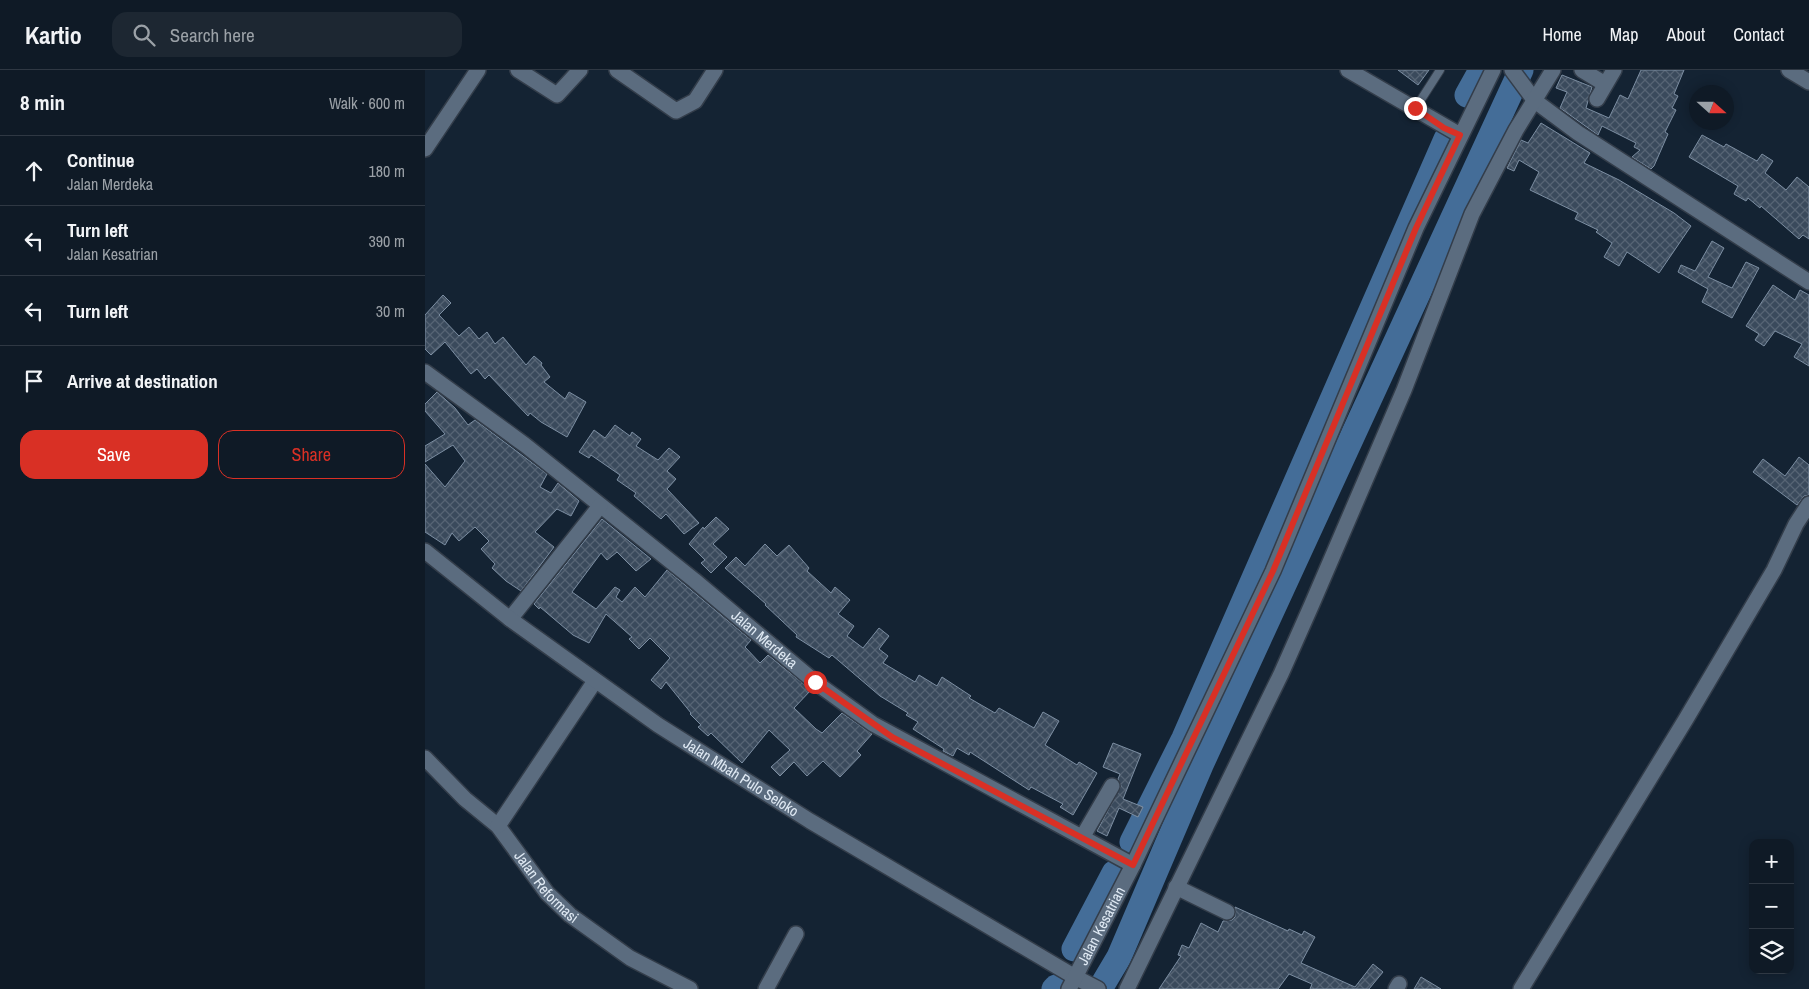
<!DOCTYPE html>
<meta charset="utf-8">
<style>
:root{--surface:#0f1a26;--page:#1d2732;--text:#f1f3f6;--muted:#9ba1a7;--line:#2f3843;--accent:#d93025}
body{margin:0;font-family:"Archivo Narrow",sans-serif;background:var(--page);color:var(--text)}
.controls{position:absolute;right:15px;bottom:15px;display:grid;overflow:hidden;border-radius:10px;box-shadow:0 2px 12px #0003}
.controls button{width:45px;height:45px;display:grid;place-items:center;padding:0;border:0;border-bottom:1px solid var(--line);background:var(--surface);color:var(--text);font:25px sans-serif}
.compass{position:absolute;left:1264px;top:15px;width:45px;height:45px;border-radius:50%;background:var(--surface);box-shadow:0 2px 12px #0003;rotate:111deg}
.stop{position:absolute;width:15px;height:15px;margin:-11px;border:4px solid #d93025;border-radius:50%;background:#fff}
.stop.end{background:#d93025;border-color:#fff;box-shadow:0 1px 5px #0008}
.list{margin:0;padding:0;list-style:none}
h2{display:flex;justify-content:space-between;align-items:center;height:65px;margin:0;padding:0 20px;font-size:21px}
h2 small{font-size:16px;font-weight:400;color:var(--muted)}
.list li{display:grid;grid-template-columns:32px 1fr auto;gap:15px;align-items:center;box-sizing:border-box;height:70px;padding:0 20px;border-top:1px solid var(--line)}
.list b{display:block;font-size:19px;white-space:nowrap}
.list p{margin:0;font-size:16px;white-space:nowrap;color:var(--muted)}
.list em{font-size:16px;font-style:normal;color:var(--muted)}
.actions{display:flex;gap:10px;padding:15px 20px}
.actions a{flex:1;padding:11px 0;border:1px solid var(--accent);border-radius:15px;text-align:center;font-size:18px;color:var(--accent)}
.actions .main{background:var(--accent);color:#fff}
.icon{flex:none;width:28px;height:28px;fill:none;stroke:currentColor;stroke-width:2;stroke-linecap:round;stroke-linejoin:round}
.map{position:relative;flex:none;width:1384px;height:919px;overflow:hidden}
header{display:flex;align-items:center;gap:30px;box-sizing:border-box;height:70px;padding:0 25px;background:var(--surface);border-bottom:1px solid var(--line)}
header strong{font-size:24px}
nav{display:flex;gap:28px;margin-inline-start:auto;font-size:18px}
.search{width:350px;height:45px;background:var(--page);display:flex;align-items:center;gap:12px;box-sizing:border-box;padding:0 18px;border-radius:15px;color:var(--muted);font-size:19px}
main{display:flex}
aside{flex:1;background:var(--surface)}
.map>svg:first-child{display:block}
</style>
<header>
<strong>Kartio</strong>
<div class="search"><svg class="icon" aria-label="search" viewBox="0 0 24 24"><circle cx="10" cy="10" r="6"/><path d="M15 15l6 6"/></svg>Search here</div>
<nav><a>Home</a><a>Map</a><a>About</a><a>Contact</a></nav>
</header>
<main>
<aside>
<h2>8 min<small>Walk · 600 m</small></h2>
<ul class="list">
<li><svg class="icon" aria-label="ahead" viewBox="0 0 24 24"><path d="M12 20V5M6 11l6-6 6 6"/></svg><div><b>Continue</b><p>Jalan Merdeka</p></div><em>180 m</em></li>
<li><svg class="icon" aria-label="left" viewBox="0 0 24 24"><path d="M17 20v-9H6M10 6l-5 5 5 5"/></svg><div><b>Turn left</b><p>Jalan Kesatrian</p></div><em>390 m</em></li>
<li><svg class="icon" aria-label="left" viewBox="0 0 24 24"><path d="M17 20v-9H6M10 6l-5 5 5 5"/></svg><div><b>Turn left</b></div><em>30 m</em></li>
<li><svg class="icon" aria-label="arrive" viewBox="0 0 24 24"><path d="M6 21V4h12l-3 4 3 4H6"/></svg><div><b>Arrive at destination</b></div></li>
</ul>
<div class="actions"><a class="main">Save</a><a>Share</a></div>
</aside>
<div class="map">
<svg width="1384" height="919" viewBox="0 0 1384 919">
<defs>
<pattern id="building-cross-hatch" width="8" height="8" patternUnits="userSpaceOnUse" patternTransform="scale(1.25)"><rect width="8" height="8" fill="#3a4a5c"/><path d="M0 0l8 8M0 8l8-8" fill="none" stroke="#566474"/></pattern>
</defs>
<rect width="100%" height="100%" fill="#142333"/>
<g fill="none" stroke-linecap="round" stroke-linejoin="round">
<g stroke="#446d98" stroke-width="25">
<polyline points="1042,25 1056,0"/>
<polyline points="707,772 759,668 1021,69"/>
<polyline points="649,879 689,803"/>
<polyline points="629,919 631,917"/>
<polyline points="675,919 694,887 776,695 1096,0"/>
</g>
</g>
<g fill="url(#building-cross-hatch)" stroke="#7c8ea2">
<polygon points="973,0 1004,0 993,15"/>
<polygon points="1216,0 1259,0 1249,24 1253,26 1247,38 1251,40 1240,62 1243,64 1229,96 1226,99 1207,87 1215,80 1209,77 1211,73 1177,56 1173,65 1135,38 1142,22 1131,18 1137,5 1167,17 1161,38 1184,48 1195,25 1203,29"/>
<polygon points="1116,53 1165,83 1159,93 1194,110 1249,143 1266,156 1234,203 1202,182 1194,196 1179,187 1187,173 1171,162 1173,160 1150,149 1153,143 1105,120 1114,102 1094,90 1089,101 1082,98 1096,70 1103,73"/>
<polygon points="1277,65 1299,77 1301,74 1332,91 1337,84 1348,91 1340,103 1361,120 1372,107 1384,117 1384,169 1378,165 1374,169 1336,136 1335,138 1323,128 1321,131 1309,124 1313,116 1264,87"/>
<polygon points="1287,171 1299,178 1283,207 1307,218 1321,192 1334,198 1307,248 1277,232 1283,219 1253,202 1256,195 1270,201"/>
<polygon points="1348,215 1370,230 1375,220 1384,225 1384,296 1369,287 1377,274 1350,261 1339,276 1330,270 1334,264 1321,256"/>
<polygon points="18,225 26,233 14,245 34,266 44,257 54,269 62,262 70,274 78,267 101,295 109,286 117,293 116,295 125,307 119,312 140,329 144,322 161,332 142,367 116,352 105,343 103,346 64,305 60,309 52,299 46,304 20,272 6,285 0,279 0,245"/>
<polygon points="12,322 30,338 43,355 50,350 122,404 115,417 126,423 133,413 154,431 146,446 132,439 110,462 129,477 96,521 81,511 67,498 70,494 56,479 64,471 50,457 34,471 27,463 20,475 0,462 0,394 20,417 40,391 28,375 0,392 0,376 20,364 0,341 0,334"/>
<polygon points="190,355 205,366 207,362 216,369 211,376 233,390 244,378 255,387 242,401 251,409 242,419 274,453 259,464 241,444 236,449 209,426 211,423 192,410 195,405 166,385 164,388 154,382 169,360 180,368"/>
<polygon points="1374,387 1384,395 1384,425 1379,426 1372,435 1328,402 1338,389 1360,406"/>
<polygon points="291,447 304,459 288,474 302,487 286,503 276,493 280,490 264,474 278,457 279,459"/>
<polygon points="177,449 226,489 211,501 192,482 182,490 176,483 147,522 171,539 190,517 195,520 191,527 197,532 210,517 220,527 242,500 326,570 320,577 335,593 343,585 386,620 369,638 391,659 397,663 417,643 447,664 432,681 436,685 415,707 398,691 382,706 369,692 355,706 346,697 365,680 344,660 317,693 286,663 283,666 273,657 276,655 265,644 266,643 241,612 236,619 226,610 245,588 225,568 214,579 204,569 207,567 181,544 164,573 148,565 115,537 114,539 109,534"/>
<polygon points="340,474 352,486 364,475 384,498 382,501 406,523 410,517 425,530 413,544 429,556 422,566 438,578 454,558 464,566 454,579 463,586 458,593 490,612 494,605 512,616 517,607 546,626 544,628 570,643 574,638 609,658 618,642 634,651 620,675 652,695 654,692 672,703 648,745 635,737 638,734 606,717 604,720 545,682 544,685 532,678 528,686 518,681 519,679 488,659 493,652 481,645 483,643 455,626 407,585 404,588 371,567 372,565 340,535 341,534 300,498 311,487 320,496"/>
<polygon points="688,673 716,684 698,729 718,737 713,747 694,738 682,766 672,761 696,716 693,709 695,704 678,697"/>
<polygon points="810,837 863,861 864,859 877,865 879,861 890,867 876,893 930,917 948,894 958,902 944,919 885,919 887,914 864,904 853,919 734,919 756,886 753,885 757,875 764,878 776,853 793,862 798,851 807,850 810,847"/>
<polygon points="996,907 1016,919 989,919"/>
</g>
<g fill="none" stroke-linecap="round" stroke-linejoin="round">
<defs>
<polyline id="service" points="990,39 1015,0"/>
<g id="minor">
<polyline points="93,0 132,25 155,0"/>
<polyline points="192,0 251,41 270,31 290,0"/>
<polyline points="923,0 1035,65"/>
<polyline points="1087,0 1110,31 1153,63 1384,212"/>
<polyline points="1157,0 1180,14"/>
<polyline points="1364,0 1384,12"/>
<polyline points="1172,29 1189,0"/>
<polyline points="0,79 53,0"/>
<path id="s1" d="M 0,302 L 100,375 L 269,510 L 390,612 L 448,654 L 708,795"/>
<polyline points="85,549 175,436"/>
<path id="s2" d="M 0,688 L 40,729 L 73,756 L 122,823 L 145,845 L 205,888 L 265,919"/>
<polyline points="73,756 170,611"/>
<polyline points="658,766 687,716"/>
<polyline points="751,817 802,842"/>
<polyline points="650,907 673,919"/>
<polyline points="341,919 371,864"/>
<polyline points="702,919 856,604 887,534 979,320 1047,144 1091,60 1128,0"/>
<polyline points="971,919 974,914"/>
<polyline points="1096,919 1261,649 1349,500 1371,454 1384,434"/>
</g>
<g id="tertiary">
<path id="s3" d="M 0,481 L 85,549 L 233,655 L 385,751 L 650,907"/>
<path id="s4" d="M 644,919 L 708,795 L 848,501 L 991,158 L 1068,0"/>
</g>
</defs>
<use href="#service" stroke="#333d4a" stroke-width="10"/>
<use href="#minor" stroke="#333d4a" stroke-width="18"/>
<use href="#tertiary" stroke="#333d4a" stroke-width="18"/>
<use href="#service" stroke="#5b6c7f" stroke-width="8"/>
<use href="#minor" stroke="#5b6c7f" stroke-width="15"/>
<use href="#tertiary" stroke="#5b6c7f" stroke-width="15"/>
</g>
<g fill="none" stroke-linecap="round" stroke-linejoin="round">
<polyline stroke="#d93025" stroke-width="6" points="390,612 467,667 708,795 848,501 991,158 1035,65 1019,58 990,38"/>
</g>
<g text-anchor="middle" stroke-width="5" stroke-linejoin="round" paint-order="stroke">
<g font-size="15" fill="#e0eaf4" stroke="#060c13">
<text dy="5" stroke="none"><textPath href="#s1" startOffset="432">Jalan Merdeka</textPath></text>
<text dy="5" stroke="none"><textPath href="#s3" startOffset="389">Jalan Mbah Pulo Seloko</textPath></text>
<text dy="5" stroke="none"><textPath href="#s2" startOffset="178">Jalan Reformasi</textPath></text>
<text dy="5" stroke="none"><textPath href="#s4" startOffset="71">Jalan Kesatrian</textPath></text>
</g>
</g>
</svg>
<div class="controls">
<button>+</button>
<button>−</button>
<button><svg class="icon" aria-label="layers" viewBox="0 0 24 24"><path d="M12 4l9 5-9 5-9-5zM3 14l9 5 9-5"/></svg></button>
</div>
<svg class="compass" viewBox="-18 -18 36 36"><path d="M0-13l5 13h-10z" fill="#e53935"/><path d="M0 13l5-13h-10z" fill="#9ba1a7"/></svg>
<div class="stop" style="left:390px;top:612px"></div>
<div class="stop end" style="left:990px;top:38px"></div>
</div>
</main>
